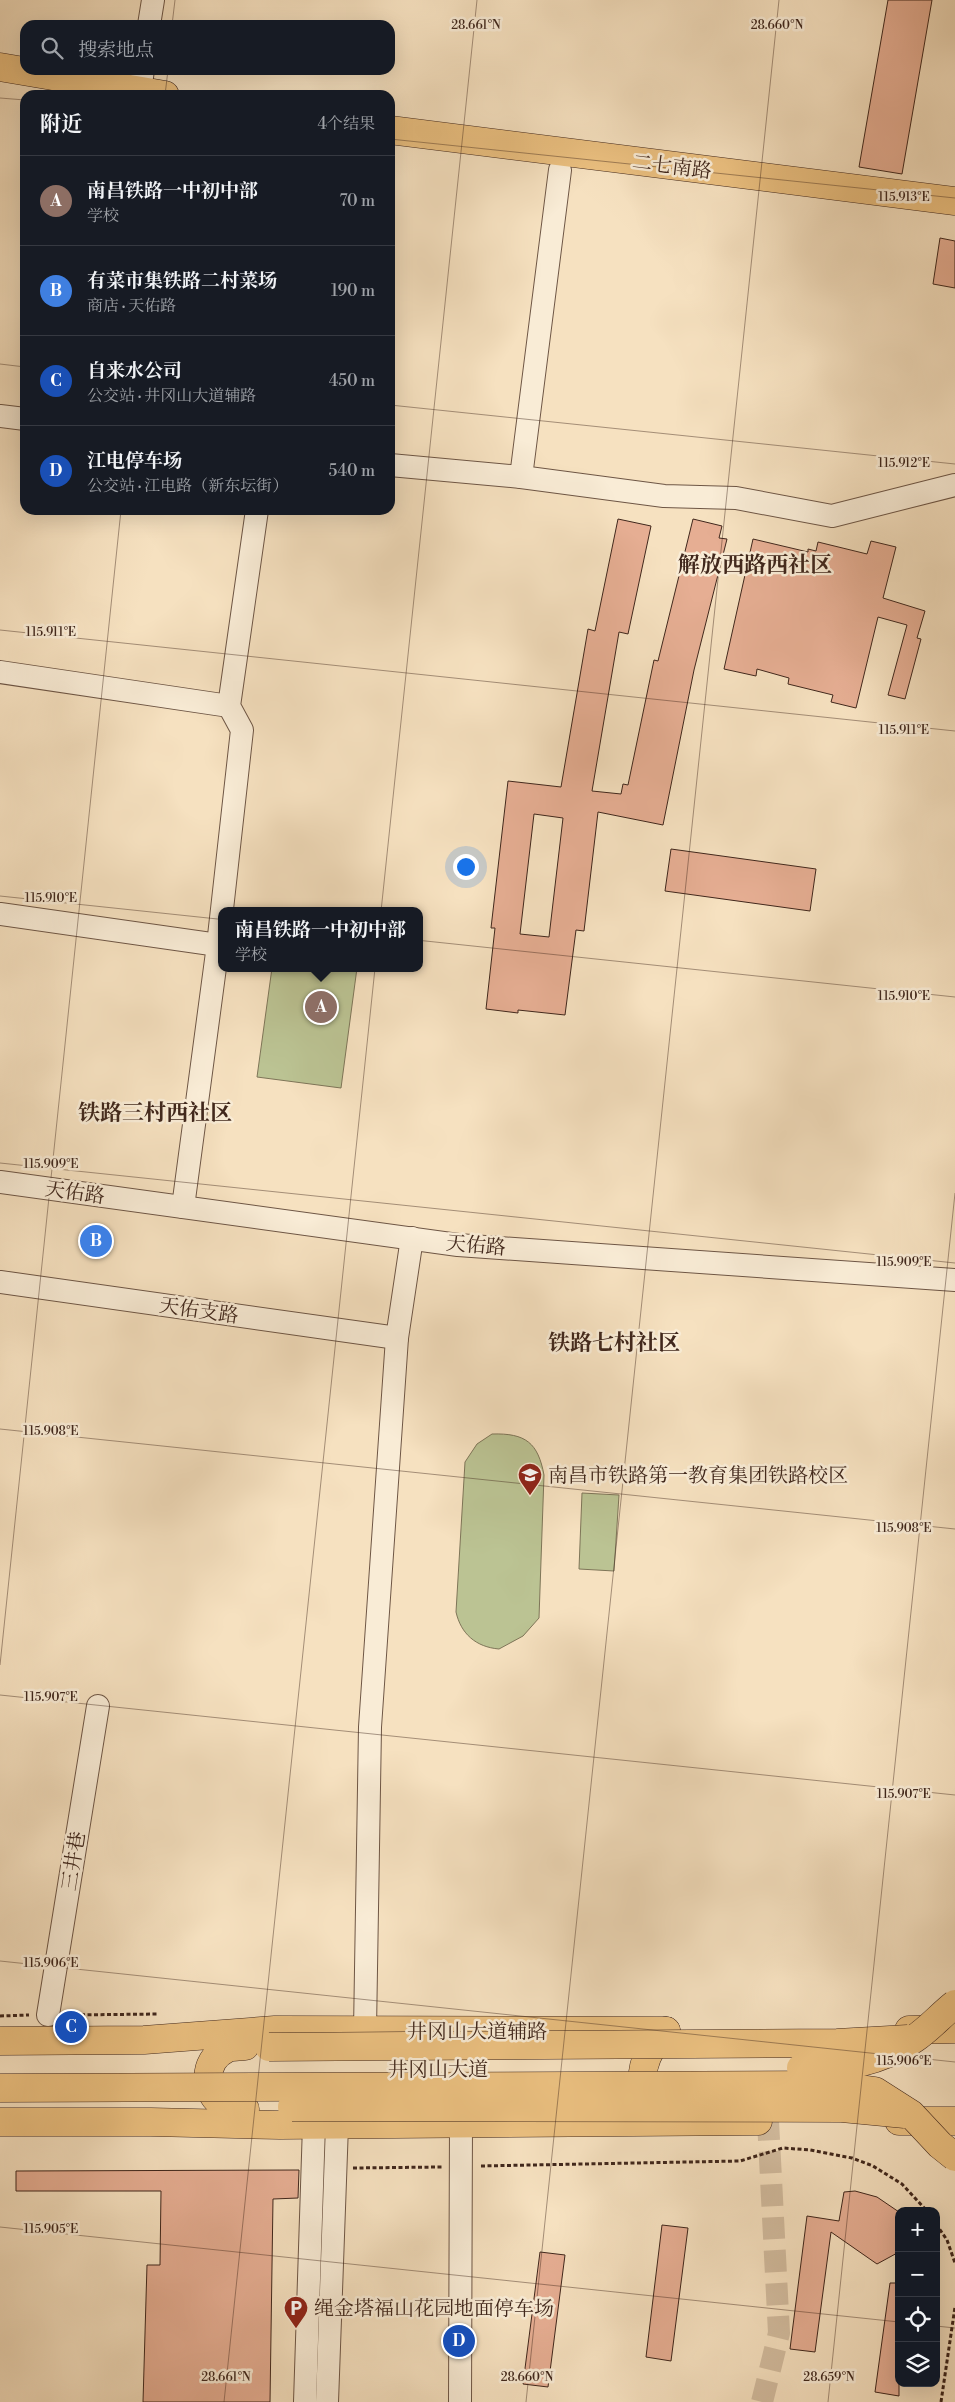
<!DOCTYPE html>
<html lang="zh">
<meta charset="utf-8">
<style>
:root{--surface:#171b24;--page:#20242c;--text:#f1f3f6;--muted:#9ea1a6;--line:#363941;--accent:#c59692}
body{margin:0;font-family:"Libre Bodoni","Noto Serif SC",serif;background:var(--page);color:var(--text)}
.controls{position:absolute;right:15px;bottom:15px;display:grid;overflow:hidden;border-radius:10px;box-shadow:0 5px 20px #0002}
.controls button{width:45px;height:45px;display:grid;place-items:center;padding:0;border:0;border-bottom:1px solid var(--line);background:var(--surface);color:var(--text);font:25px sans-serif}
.you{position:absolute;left:465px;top:866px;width:18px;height:18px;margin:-12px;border:4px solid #fff;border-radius:50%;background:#1a73e8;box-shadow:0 0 0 8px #1a73e833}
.badge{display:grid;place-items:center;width:32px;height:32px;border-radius:50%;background:var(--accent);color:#fff;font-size:16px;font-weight:700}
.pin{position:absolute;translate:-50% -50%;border:2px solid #fff;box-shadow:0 1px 5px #0006}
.popup{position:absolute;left:218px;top:907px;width:205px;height:65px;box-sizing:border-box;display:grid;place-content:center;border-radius:10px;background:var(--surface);filter:drop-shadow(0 1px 4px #0005);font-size:16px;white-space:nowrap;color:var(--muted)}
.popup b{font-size:19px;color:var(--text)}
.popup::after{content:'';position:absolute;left:50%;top:100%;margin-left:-10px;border:10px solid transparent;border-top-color:var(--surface)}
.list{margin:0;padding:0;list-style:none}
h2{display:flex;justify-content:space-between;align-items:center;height:65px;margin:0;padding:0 20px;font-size:21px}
h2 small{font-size:16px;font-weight:400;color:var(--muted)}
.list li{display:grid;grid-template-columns:32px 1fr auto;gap:15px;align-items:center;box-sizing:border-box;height:90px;padding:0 20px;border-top:1px solid var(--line)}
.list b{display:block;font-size:19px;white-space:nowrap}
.list p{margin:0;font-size:16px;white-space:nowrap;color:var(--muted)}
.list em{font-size:16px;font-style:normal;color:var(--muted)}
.icon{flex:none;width:28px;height:28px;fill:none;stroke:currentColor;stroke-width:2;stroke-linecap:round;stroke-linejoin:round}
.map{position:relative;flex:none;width:955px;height:2402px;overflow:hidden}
.search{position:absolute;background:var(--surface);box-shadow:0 5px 20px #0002;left:20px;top:20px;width:375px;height:55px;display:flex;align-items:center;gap:12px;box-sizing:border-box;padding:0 18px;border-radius:15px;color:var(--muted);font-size:19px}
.panel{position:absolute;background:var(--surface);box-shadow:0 5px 20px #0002;left:20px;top:90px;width:375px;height:425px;border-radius:15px}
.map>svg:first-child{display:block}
</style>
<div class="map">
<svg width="955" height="2402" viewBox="0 0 955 2402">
<rect width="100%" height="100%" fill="#f6e1c0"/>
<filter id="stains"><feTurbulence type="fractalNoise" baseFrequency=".004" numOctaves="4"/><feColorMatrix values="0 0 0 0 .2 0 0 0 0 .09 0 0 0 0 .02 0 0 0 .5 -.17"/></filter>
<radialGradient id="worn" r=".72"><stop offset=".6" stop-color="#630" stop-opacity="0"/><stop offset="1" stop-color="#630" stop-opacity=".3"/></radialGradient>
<g fill="#bbc393" stroke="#7e7558">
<polygon points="272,968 357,968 341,1088 257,1077"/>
<path d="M 492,1434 C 526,1433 538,1443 544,1475 L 539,1618 L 523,1636 L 499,1649 C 476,1647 461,1634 456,1612 L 465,1462 L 477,1444 Z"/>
<polygon points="582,1493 619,1495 614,1571 579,1569"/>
</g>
<g fill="#e6ae93" stroke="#40271c" fill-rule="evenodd">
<polygon points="888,0 932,0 902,174 859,167"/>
<polygon points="940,238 955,241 955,288 933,284"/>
<path d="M 618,519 L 651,526 L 628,634 L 619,632 L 592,791 L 621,794 L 623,784 L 628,785 L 654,660 L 658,661 L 693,519 L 722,526 L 719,538 L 727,539 L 694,670 L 663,825 L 598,812 L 584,931 L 576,930 L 565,1015 L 518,1010 L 518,1013 L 486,1009 L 495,928 L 491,928 L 508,781 L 561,787 L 588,629 L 595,631 ZM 534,814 L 563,818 L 549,937 L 520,934 Z"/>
<polygon points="753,539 808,552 808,549 816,551 818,542 867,554 871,541 896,547 883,598 925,611 917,638 921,639 905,699 888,695 907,625 878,617 856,708 831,702 833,695 788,684 789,678 757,669 756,676 724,669"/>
<polygon points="671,849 816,869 810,911 665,891"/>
<polygon points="299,2170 298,2198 273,2199 270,2402 143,2402 147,2265 160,2265 161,2191 16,2191 16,2171"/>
<polygon points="855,2191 877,2197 899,2212 899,2252 877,2264 831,2232 815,2352 790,2349 807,2216 839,2221 844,2192"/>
<polygon points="662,2225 688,2228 671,2361 646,2357"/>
<polygon points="540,2252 565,2255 548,2387 523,2384"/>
<polygon points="890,2283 899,2283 899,2396 875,2392"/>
</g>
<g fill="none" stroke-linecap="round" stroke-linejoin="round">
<polyline stroke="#d2bc9f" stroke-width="22" stroke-dasharray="22 11" stroke-linecap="butt" points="762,2402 779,2333 768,2121"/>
<defs>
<g id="minor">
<polyline points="149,25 153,0"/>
<polyline points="140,91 143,70"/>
<polyline points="0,416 25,419"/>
<polyline points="390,465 521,477 560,170"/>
<polyline points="521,477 664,496 736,498 832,516 955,485"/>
<polyline points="0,672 229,706"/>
<polyline points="0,914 218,945"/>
<polyline points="0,1182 458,1245 955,1280"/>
<polyline points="183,1207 218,945 242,730 229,706 257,510"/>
<polyline points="0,1282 397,1338"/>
<polyline points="48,2015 98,1706"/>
<polyline points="365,2030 370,1727 397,1338 412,1238"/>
<polyline points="305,2402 314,2125"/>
<polyline points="327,2402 337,2125"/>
<polyline points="460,2402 461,2124"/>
</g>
<g id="major">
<polyline points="0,67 165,95"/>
<polyline points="390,130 955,201"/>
<polyline points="909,2030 955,2029"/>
<polyline points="0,2041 144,2040 275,2030 666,2031"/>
<path d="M 652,2107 C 634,2080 644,2051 666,2031"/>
<path d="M 245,2109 C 239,2108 231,2109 225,2106 C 203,2094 202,2061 226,2049 C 231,2046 239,2047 245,2046"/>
<polyline points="899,2121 955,2121"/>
<polyline points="0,2122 151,2122 280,2125 758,2121"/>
</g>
</defs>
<use href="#minor" stroke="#6e5645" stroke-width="24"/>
<use href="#major" stroke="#40271c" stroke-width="29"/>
<g stroke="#40271c" stroke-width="3" stroke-dasharray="4 2.5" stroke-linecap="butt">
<polyline points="68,2015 159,2014"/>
<polyline points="0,2016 29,2015"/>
<polyline points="481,2166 740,2161 783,2148 810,2150 852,2158 873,2166 902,2184 927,2211"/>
<polyline points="353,2168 442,2167"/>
<polyline points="936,2224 947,2240 955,2263"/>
<polyline points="941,2402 955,2307"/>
</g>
<use href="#minor" stroke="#f9ecd6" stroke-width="22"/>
<use href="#major" stroke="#ebc080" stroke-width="28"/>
<defs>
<g id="highway-bridge">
<polyline points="269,2047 837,2043 908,2039"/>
<path d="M 801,2068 C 845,2067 877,2064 914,2039 C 929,2029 941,2015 955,2004"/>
<polyline points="0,2088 831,2085 875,2091 911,2114 940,2145 955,2157"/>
<polyline points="292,2107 842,2108 905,2114"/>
</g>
</defs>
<use href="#highway-bridge" stroke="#40271c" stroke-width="29" stroke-linecap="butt"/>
<use href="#highway-bridge" stroke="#ebc080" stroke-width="28"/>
</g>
<path fill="none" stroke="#40271c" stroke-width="1" stroke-opacity="0.45" d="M 172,25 L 175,0M 165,95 L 168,70M 0,98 L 25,100M 390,139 L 955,198M 0,364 L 25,367M 390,405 L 955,464M 0,630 L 955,731M 0,896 L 955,997M 0,1163 L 955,1263M 0,1429 L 955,1529M 0,1665 L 121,510M 0,1695 L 955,1795M 0,1961 L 955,2062M 0,2227 L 899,2322M 936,2326 L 955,2328M 224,2402 L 477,0M 526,2402 L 779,0M 828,2402 L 955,1193"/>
<defs>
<symbol id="school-pin" viewBox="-11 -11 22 30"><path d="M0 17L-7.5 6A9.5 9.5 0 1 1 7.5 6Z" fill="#8f2418" stroke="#f9ecd6"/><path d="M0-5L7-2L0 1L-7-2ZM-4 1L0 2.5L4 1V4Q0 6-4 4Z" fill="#fff"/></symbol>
<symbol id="parking-pin" viewBox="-11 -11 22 30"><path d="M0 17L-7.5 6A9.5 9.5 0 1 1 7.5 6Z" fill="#8f2418" stroke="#f9ecd6"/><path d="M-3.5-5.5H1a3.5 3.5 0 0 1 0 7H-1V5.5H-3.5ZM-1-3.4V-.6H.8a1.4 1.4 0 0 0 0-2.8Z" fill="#fff"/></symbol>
</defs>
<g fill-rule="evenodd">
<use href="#school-pin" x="516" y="1461" width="28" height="38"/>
<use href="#parking-pin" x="282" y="2294" width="28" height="38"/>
</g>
<g text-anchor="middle" stroke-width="5" stroke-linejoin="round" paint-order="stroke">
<g font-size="20" fill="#40271c" stroke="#f9ecd6">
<text transform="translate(672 166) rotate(7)" y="7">二七南路</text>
<text transform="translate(75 1192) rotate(8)" y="7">天佑路</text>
<text transform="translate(476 1245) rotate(5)" y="7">天佑路</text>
<text transform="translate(199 1310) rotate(8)" y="7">天佑支路</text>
<text transform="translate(73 1861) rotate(-81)" y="7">三井巷</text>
<text x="477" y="2038">井冈山大道辅路</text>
<text x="438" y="2076">井冈山大道</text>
</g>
<g font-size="20" fill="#40271c" stroke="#f9ecd6" text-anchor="start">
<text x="548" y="1482">南昌市铁路第一教育集团铁路校区</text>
<text x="314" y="2315">绳金塔福山花园地面停车场</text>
</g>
<g font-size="22" font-weight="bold" fill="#40271c" stroke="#f9ecd6">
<text x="755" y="572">解放西路西社区</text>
<text x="155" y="1120">铁路三村西社区</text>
<text x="614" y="1350">铁路七村社区</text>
</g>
</g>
<g font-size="12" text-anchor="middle" fill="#40271c" stroke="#f9ecd6" stroke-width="5" stroke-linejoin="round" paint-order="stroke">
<text x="476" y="29">28.661°N</text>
<text x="777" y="29">28.660°N</text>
<text x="904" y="201">115.913°E</text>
<text x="904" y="467">115.912°E</text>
<text x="51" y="636">115.911°E</text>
<text x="904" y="734">115.911°E</text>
<text x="51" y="902">115.910°E</text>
<text x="904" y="1000">115.910°E</text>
<text x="51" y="1168">115.909°E</text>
<text x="904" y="1266">115.909°E</text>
<text x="51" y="1435">115.908°E</text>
<text x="904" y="1532">115.908°E</text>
<text x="51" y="1701">115.907°E</text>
<text x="904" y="1798">115.907°E</text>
<text x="51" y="1967">115.906°E</text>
<text x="904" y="2065">115.906°E</text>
<text x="51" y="2233">115.905°E</text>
<text x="226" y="2381">28.661°N</text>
<text x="527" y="2381">28.660°N</text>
<text x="829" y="2381">28.659°N</text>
</g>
<rect width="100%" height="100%" filter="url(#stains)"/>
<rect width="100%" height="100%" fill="url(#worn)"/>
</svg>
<div class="controls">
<button>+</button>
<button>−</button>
<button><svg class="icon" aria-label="locate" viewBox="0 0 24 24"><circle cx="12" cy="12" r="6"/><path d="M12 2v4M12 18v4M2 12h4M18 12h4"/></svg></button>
<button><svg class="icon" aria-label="layers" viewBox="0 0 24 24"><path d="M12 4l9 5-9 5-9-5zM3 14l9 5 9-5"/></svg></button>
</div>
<div class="you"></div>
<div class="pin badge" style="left:321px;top:1007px;background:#8d6e63">A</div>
<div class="popup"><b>南昌铁路一中初中部</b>学校</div>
<div class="pin badge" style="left:96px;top:1241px;background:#3f7fe0">B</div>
<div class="pin badge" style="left:71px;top:2027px;background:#1a4fb4">C</div>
<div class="pin badge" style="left:459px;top:2341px;background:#1a4fb4">D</div>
<div class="search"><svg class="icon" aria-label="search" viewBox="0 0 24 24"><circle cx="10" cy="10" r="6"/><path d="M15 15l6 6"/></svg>搜索地点</div>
<section class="panel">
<h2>附近<small>4个结果</small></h2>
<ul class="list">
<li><span class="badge" style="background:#8d6e63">A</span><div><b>南昌铁路一中初中部</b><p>学校</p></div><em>70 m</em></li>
<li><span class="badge" style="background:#3f7fe0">B</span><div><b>有菜市集铁路二村菜场</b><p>商店 · 天佑路</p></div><em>190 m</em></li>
<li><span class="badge" style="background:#1a4fb4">C</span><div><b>自来水公司</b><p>公交站 · 井冈山大道辅路</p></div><em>450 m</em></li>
<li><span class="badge" style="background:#1a4fb4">D</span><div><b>江电停车场</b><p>公交站 · 江电路（新东坛街）</p></div><em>540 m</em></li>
</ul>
</section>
</div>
